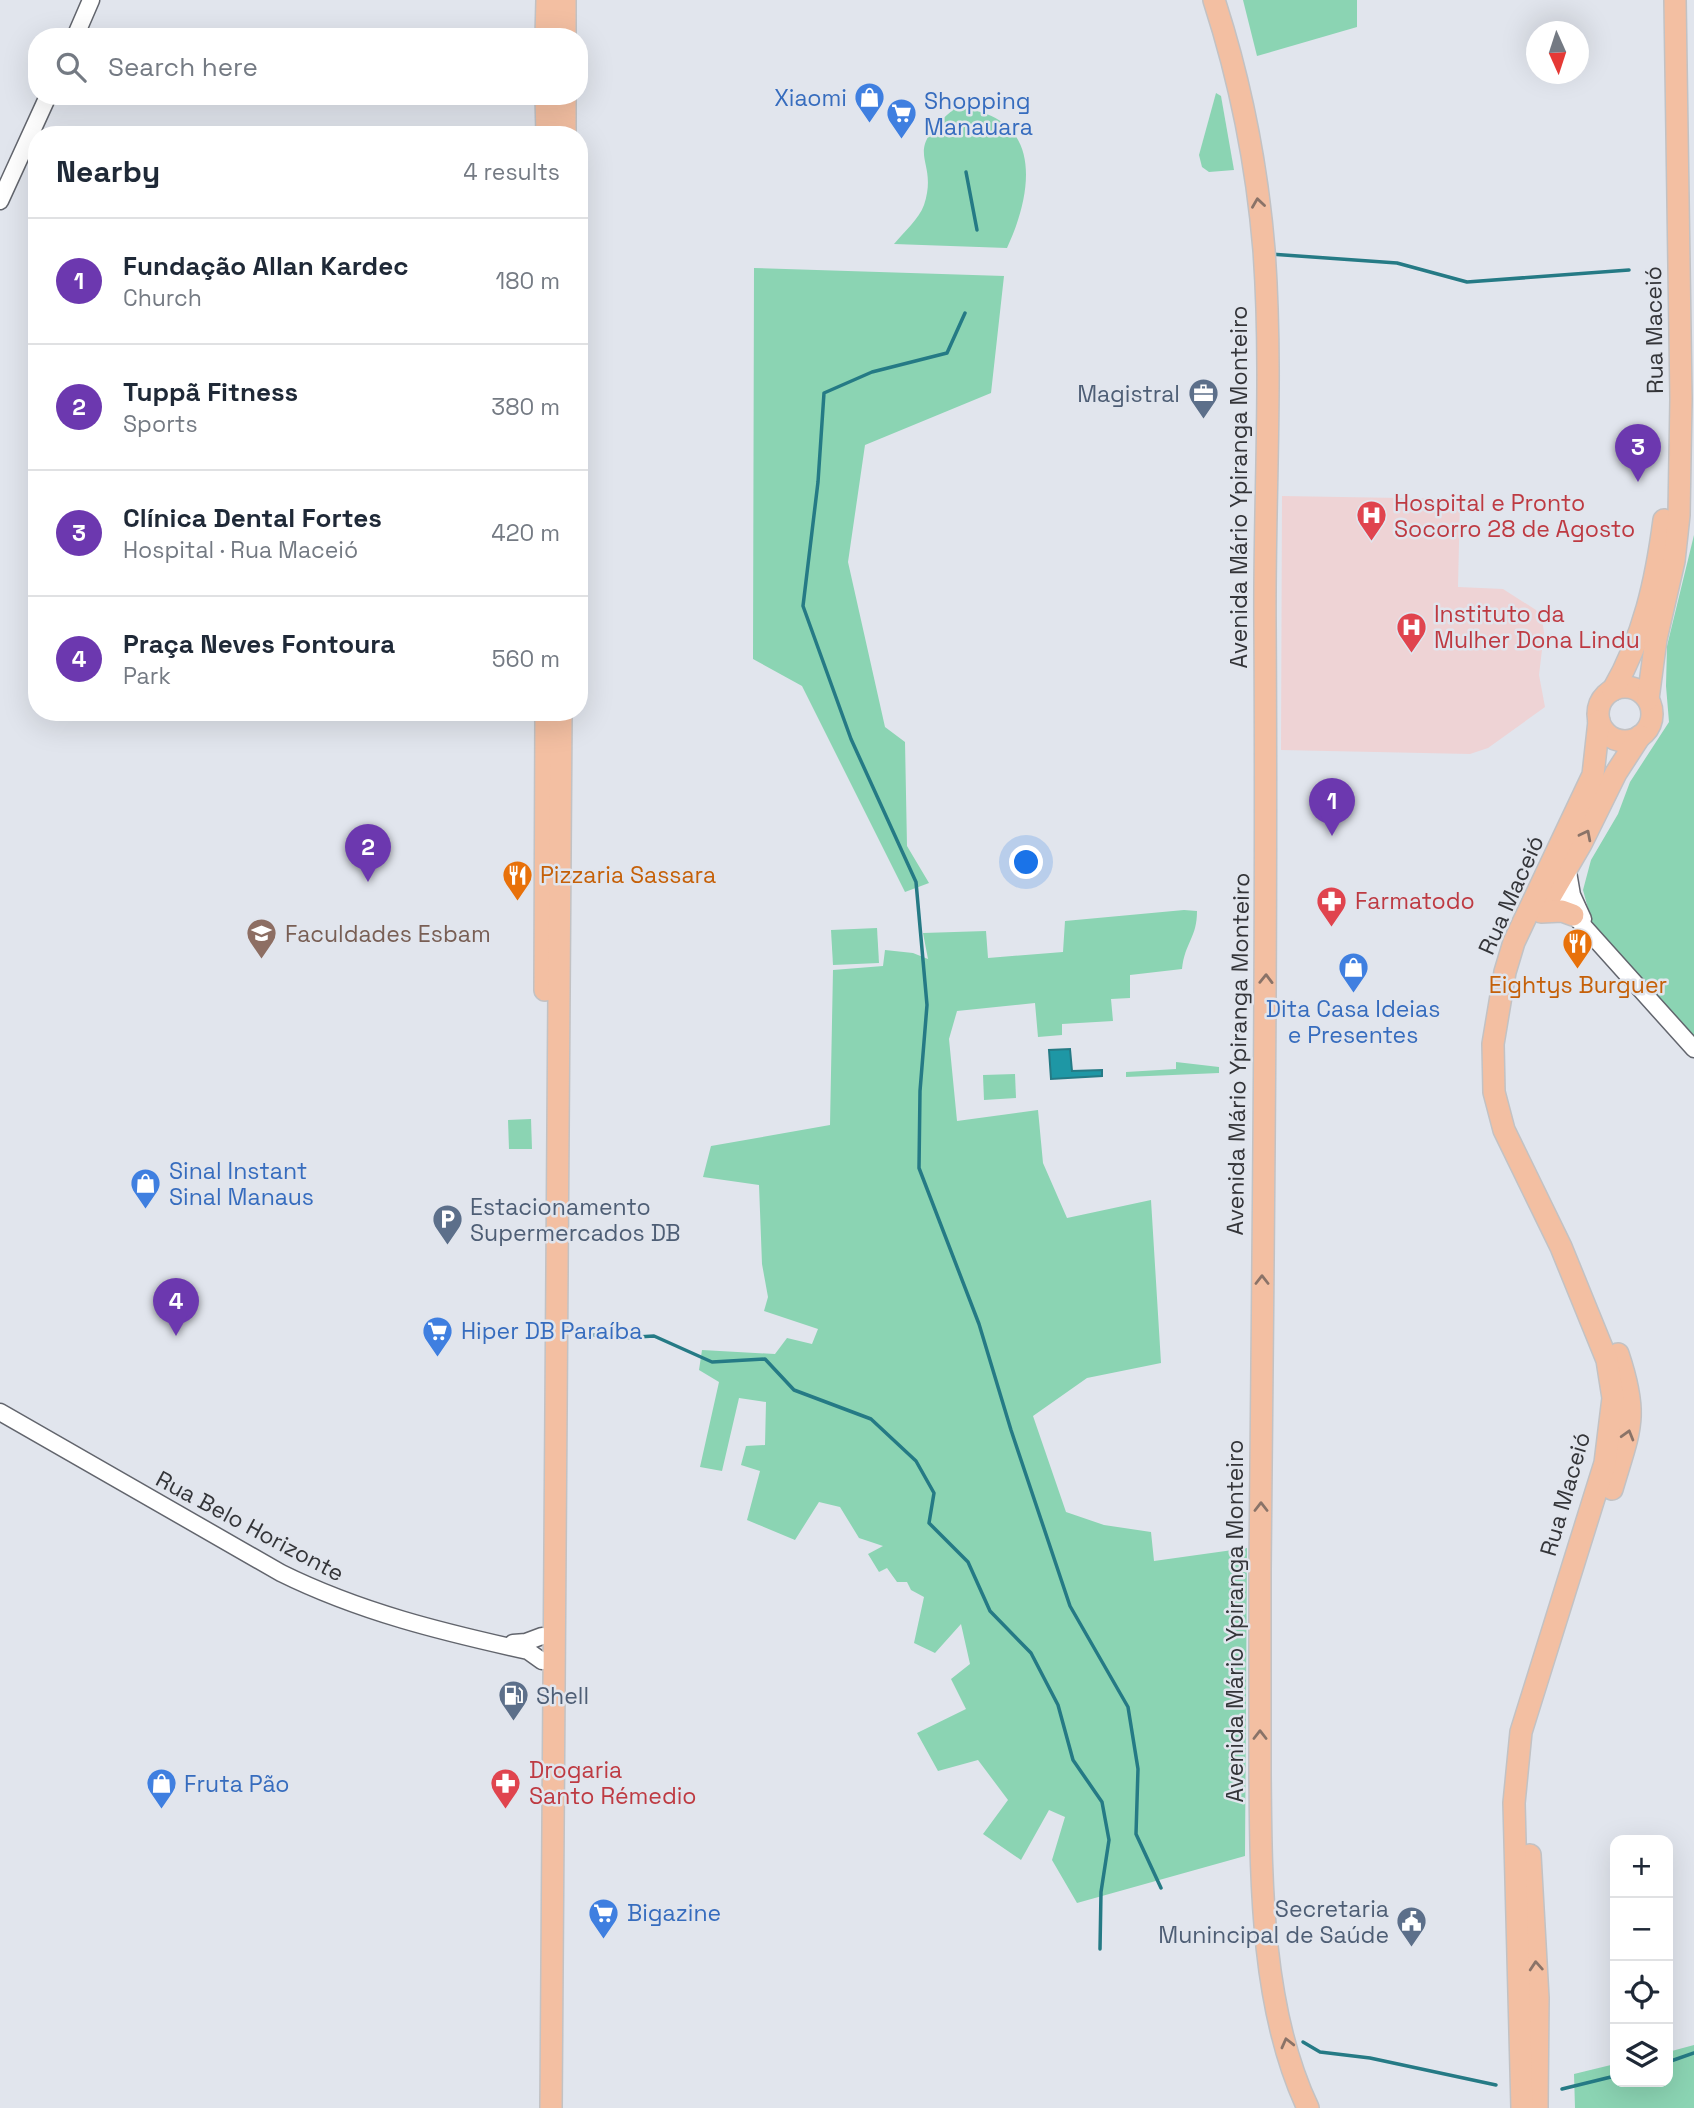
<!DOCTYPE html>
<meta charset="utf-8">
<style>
:root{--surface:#fff;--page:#f6f6f7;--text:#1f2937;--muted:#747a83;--line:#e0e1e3;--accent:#6c38af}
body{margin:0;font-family:"Space Grotesk",sans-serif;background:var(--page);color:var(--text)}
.controls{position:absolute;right:21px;bottom:21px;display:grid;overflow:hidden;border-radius:14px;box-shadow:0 7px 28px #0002}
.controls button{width:63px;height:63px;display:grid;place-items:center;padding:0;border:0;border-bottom:2px solid var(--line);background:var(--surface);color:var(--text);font:35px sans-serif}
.compass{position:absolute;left:1526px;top:21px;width:63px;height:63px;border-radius:50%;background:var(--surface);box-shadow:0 7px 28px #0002;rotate:177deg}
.you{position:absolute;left:1027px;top:863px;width:24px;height:24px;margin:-18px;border:5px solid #fff;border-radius:50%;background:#1a73e8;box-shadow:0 0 0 10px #1a73e833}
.badge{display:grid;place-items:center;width:46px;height:46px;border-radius:50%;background:var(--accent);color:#fff;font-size:23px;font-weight:700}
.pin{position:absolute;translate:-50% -58px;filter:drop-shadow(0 2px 4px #0008)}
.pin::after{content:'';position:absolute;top:37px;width:24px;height:21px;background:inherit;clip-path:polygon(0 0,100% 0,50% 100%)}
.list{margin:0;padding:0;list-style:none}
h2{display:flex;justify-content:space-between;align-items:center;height:91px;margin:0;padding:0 28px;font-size:30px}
h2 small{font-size:23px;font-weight:400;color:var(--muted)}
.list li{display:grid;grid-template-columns:46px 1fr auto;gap:21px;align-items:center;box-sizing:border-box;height:126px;padding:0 28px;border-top:2px solid var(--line)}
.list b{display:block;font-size:26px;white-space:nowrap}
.list p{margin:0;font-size:23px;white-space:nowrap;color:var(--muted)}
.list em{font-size:23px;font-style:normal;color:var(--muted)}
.icon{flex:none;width:38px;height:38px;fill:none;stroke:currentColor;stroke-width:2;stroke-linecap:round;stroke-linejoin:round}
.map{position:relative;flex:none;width:1694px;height:2108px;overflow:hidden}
.search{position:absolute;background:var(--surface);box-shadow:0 7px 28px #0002;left:28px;top:28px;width:560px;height:77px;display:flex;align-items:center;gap:18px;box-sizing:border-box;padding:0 24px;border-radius:28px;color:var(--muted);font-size:26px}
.panel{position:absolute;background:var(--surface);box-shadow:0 7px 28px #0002;left:28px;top:126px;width:560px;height:595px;border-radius:28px}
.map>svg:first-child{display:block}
</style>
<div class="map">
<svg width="1694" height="2108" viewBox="0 0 1694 2108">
<rect width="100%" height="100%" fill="#e1e5ed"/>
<polygon fill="#eed3d5" points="1282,496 1460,499 1458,587 1503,589 1536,610 1542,618 1544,633 1539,675 1545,707 1488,748 1470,754 1281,750"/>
<g fill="#8bd4b3">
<polygon points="1243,0 1357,0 1357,27 1257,56"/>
<polygon points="1216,93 1221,96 1234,170 1209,172 1202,167 1199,155"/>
<path d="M 955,108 C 1044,113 1034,190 1007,248 L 894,244 C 904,232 919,219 924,205 C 940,156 898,156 955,108 Z"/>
<polygon points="754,268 1004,276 991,393 865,445 848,562 885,727 905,742 907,846 929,883 905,892 802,686 753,659"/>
<polygon points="1694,535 1694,1039 1654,1001 1592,923 1583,890 1591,860 1618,814 1630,782 1669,722 1666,686 1667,646"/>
<path d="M 1184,910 L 1197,911 C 1197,938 1185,942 1182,969 L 1130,975 L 1130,998 L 1111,999 L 1113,1021 L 1062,1024 L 1062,1035 L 1038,1037 L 1035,1003 L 957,1011 L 949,1039 L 957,1121 L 1038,1110 L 1043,1163 L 1067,1218 L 1151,1200 L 1161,1363 L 1087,1378 L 1033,1416 L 1066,1512 L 1104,1525 L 1151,1532 L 1154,1561 L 1247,1548 L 1245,1856 L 1077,1903 L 1052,1860 L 1065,1817 L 1049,1810 L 1021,1860 L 983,1834 L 1008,1800 L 978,1760 L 938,1771 L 917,1733 L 966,1709 L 951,1679 L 970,1664 L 961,1624 L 935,1653 L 914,1643 L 924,1597 L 911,1590 L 907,1582 L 897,1582 L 887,1568 L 879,1572 L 868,1554 L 883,1546 L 859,1538 L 840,1507 L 819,1502 L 795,1540 L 747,1520 L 760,1471 L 741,1465 L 746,1446 L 765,1445 L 766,1402 L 739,1398 L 722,1471 L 700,1467 L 719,1382 L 699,1370 L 702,1350 L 775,1354 L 787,1338 L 812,1344 L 818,1329 L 764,1311 L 768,1297 L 762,1264 L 759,1185 L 703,1177 L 711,1146 L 830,1125 L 833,970 L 883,966 L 885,950 L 913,953 L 928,959 L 923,933 L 986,931 L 988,958 L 1063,952 L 1065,921 Z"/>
<polygon points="877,928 879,963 833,965 831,930"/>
<polygon points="1176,1062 1219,1067 1219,1073 1126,1077 1126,1072 1176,1069"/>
<polygon points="1015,1074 1016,1098 984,1100 983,1075"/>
<polygon points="531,1119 532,1149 509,1149 508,1120"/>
<polygon points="1694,2045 1694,2108 1575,2108 1574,2074 1615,2064 1615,2082 1668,2082 1668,2052"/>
</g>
<polygon fill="#1e97a5" stroke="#257a85" stroke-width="2" points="1070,1049 1072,1071 1102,1070 1102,1076 1051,1079 1049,1050"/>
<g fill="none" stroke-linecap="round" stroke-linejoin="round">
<g stroke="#257a85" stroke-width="3.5">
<polyline points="966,172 977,230"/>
<polyline points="1270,254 1397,263 1467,282 1629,270"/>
<polyline points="965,313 947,353 872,372 824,393 818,482 803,606 851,739 916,882 927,1005 920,1091 919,1168 979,1324 1011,1430 1070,1606 1128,1707 1138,1769 1136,1834 1161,1888"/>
<polyline points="576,1333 621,1338 654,1336 712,1362 765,1359 794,1390 871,1419 916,1461 934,1493 929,1523 968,1562 990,1611 1031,1653 1058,1705 1073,1760 1102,1802 1109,1840 1101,1892 1100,1949"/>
<polyline points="1303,2042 1320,2052 1370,2058 1496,2085"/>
<polyline points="1668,2062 1694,2053"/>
<polyline points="1562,2089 1615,2076"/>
</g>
<defs>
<g id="minor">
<polyline points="75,37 91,0"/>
<polyline points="0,201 48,96"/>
<polyline points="1567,866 1572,895 1583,919"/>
<polyline points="1555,880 1562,902 1694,1049"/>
<path d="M 0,1412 L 281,1573 C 360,1612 442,1632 528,1651 L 542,1661"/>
<polyline points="513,1643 526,1642 542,1636"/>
</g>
<g id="major">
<path d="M 1214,0 C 1240,80 1257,166 1264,250 C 1273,374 1264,499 1265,623 C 1267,939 1263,1255 1260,1571 C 1260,1638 1260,1706 1260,1773 C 1261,1881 1261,2009 1308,2108"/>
<polyline points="546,37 547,0"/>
<polyline points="565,37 565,0"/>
<polyline points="546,96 547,135"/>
<polyline points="565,135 565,96"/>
<circle cx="1625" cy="714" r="27"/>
<path d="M 1613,690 C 1644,636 1656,581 1664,520"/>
<polyline points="1648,699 1656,639 1674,561 1679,515 1681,399 1675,0"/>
<polyline points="1546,904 1581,844 1616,773 1640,736"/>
<polyline points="1541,912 1562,911 1573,915"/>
<polyline points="545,990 546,712"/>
<path d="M 1612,1489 C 1630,1428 1639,1417 1618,1354"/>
<polyline points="1530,1855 1538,1998 1537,2108"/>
<polyline points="551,2108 561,712"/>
<polyline points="1522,2108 1514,1803 1521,1732 1605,1463 1613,1398 1607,1360 1561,1247 1504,1130 1494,1092 1493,1044 1505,972 1514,942 1593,775 1599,721"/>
</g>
</defs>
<use href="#minor" stroke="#62656d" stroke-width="19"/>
<use href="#major" stroke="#c2c2c4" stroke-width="24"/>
<use href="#minor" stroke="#fff" stroke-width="16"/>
<use href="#major" stroke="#f3bfa2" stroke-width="21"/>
</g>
<defs><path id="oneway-chevron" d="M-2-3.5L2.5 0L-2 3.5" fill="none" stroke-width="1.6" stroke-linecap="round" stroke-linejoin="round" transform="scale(1.75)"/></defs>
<g stroke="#8a7368">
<use href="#oneway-chevron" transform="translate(1258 203) rotate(-98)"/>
<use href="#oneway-chevron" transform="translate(1586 835) rotate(-63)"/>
<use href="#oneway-chevron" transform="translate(1266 979) rotate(-89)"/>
<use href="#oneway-chevron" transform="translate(1262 1280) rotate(-90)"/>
<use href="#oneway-chevron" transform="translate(1628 1435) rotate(-74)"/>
<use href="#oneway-chevron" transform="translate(1261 1507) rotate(-90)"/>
<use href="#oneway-chevron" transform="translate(1260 1735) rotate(-90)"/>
<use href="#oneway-chevron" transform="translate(1536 1966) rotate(-94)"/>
<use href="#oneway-chevron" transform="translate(1287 2043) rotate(-104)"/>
</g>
<defs>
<symbol id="shop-pin" viewBox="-11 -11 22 30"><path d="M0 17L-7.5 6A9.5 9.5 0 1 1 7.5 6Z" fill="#3f7fe0" stroke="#e1e5ed"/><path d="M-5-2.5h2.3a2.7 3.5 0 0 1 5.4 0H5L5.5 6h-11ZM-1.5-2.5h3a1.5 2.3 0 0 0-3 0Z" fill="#fff"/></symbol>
<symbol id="supermarket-pin" viewBox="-11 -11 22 30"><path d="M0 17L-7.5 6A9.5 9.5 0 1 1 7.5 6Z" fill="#3f7fe0" stroke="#e1e5ed"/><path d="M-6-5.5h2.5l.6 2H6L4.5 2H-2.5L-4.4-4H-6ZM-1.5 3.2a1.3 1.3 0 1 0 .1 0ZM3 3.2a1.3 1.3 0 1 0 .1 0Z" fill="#fff"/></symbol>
<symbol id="office-pin" viewBox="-11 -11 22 30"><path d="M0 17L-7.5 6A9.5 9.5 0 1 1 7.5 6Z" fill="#5c6f8a" stroke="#e1e5ed"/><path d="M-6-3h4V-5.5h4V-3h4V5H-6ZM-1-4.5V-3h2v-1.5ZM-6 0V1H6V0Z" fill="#fff"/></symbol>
<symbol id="hospital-pin" viewBox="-11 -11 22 30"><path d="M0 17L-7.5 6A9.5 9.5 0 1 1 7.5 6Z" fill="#e0444e" stroke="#e1e5ed"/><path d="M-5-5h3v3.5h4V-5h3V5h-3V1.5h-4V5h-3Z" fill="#fff"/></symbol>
<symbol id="restaurant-pin" viewBox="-11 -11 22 30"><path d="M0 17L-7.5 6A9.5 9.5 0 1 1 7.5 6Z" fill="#e8710a" stroke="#e1e5ed"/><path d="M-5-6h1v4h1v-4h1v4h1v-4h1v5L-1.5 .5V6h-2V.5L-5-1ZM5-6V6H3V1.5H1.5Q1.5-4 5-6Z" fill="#fff"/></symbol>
<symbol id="pharmacy-pin" viewBox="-11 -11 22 30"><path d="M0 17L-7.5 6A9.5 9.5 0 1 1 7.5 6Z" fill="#e0444e" stroke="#e1e5ed"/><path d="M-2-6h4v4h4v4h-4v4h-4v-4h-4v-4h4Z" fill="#fff"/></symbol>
<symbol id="school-pin" viewBox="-11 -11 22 30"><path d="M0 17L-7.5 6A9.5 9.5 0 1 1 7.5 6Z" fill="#8d6e63" stroke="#e1e5ed"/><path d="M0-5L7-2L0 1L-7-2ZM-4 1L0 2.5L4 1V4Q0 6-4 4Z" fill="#fff"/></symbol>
<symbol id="parking-pin" viewBox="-11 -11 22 30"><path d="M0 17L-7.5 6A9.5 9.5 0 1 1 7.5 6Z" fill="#5c6f8a" stroke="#e1e5ed"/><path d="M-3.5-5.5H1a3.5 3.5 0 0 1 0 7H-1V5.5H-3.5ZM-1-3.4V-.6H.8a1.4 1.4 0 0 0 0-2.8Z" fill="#fff"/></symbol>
<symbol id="fuel-pin" viewBox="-11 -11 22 30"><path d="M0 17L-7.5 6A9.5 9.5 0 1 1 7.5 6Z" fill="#5c6f8a" stroke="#e1e5ed"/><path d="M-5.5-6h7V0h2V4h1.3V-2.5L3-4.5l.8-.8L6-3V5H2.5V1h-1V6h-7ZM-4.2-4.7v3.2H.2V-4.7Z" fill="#fff"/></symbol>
<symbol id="civic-pin" viewBox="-11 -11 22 30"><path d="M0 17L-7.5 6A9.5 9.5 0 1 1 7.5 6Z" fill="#5c6f8a" stroke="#e1e5ed"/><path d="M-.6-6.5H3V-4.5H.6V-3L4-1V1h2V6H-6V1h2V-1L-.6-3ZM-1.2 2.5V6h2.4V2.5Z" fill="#fff"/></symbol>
</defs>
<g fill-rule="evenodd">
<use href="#shop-pin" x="852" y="80" width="35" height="47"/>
<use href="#supermarket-pin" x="884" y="96" width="35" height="47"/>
<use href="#office-pin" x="1186" y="376" width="35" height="47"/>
<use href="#hospital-pin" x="1354" y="498" width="35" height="47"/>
<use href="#hospital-pin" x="1394" y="610" width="35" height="47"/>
<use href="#restaurant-pin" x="500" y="858" width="35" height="47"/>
<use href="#pharmacy-pin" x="1314" y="884" width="35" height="47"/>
<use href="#school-pin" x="244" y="916" width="35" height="47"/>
<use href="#restaurant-pin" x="1560" y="926" width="35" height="47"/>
<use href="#shop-pin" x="1336" y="950" width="35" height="47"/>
<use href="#shop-pin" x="128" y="1166" width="35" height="47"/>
<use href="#parking-pin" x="430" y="1202" width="35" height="47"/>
<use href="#supermarket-pin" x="420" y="1314" width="35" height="47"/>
<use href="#fuel-pin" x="496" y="1678" width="35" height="47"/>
<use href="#pharmacy-pin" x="488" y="1766" width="35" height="47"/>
<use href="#shop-pin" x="144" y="1766" width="35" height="47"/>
<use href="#supermarket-pin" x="586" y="1896" width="35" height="47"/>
<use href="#civic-pin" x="1394" y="1904" width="35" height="47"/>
</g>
<g text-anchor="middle" stroke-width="5" stroke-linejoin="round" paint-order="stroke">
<g font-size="23" fill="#366cbe" stroke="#e1e5ed" text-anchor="start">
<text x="847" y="106" text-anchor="end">Xiaomi</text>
<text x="924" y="109">Shopping<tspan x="924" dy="26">Manauara</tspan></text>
<text x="1353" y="1017" text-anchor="middle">Dita Casa Ideias<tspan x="1353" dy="26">e Presentes</tspan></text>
<text x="169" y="1179">Sinal Instant<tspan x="169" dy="26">Sinal Manaus</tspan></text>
<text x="461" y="1339">Hiper DB Paraíba</text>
<text x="184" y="1792">Fruta Pão</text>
<text x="627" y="1921">Bigazine</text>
</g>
<g font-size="23" fill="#343539" stroke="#e1e5ed">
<text transform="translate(1654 330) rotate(-91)" y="8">Rua Maceió</text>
<text transform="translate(1239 487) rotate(-90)" y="8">Avenida Mário Ypiranga Monteiro</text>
<text transform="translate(1511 895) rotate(-66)" y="8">Rua Maceió</text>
<text transform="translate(1238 1054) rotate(-89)" y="8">Avenida Mário Ypiranga Monteiro</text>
<text transform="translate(1565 1494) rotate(-74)" y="8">Rua Maceió</text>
<text transform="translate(250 1526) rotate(28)" y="8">Rua Belo Horizonte</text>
<text transform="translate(1235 1621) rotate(-90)" y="8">Avenida Mário Ypiranga Monteiro</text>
</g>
<g font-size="23" fill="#4e5e75" stroke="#e1e5ed" text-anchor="end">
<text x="1180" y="402">Magistral</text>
<text x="470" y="1215" text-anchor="start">Estacionamento<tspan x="470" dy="26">Supermercados DB</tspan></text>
<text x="536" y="1704" text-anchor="start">Shell</text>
<text x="1389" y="1917">Secretaria<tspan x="1389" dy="26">Munincipal de Saúde</tspan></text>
</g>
<g font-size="23" fill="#be3a42" stroke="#e1e5ed" text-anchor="start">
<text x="1394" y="511">Hospital e Pronto<tspan x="1394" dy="26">Socorro 28 de Agosto</tspan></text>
<text x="1434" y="622">Instituto da<tspan x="1434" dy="26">Mulher Dona Lindu</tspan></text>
<text x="1355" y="909">Farmatodo</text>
<text x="529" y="1778">Drogaria<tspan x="529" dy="26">Santo Rémedio</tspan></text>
</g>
<g font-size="23" fill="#c56008" stroke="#e1e5ed" text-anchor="start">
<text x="540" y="883">Pizzaria Sassara</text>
<text x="1578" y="993" text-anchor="middle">Eightys Burguer</text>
</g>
<g font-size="23" fill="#785e54" stroke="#e1e5ed" text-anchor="start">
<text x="285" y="942">Faculdades Esbam</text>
</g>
</g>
</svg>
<div class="controls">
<button>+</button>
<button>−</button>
<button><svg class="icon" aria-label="locate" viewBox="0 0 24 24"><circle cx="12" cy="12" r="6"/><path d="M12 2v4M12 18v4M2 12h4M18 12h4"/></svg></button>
<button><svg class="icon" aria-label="layers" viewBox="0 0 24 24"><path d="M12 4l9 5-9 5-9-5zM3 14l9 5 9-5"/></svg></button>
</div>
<svg class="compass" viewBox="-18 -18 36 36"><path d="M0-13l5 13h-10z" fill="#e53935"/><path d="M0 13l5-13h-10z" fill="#747a83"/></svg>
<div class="you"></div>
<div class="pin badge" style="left:1332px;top:836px">1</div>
<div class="pin badge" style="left:368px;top:882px">2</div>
<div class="pin badge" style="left:1638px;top:482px">3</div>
<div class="pin badge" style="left:176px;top:1336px">4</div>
<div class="search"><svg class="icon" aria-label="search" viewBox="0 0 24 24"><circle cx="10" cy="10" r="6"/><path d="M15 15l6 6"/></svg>Search here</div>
<section class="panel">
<h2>Nearby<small>4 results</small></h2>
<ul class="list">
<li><span class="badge">1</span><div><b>Fundação Allan Kardec</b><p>Church</p></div><em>180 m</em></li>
<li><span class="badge">2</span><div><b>Tuppã Fitness</b><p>Sports</p></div><em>380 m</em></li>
<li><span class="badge">3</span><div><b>Clínica Dental Fortes</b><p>Hospital · Rua Maceió</p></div><em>420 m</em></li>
<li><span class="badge">4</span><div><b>Praça Neves Fontoura</b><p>Park</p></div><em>560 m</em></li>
</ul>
</section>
</div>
